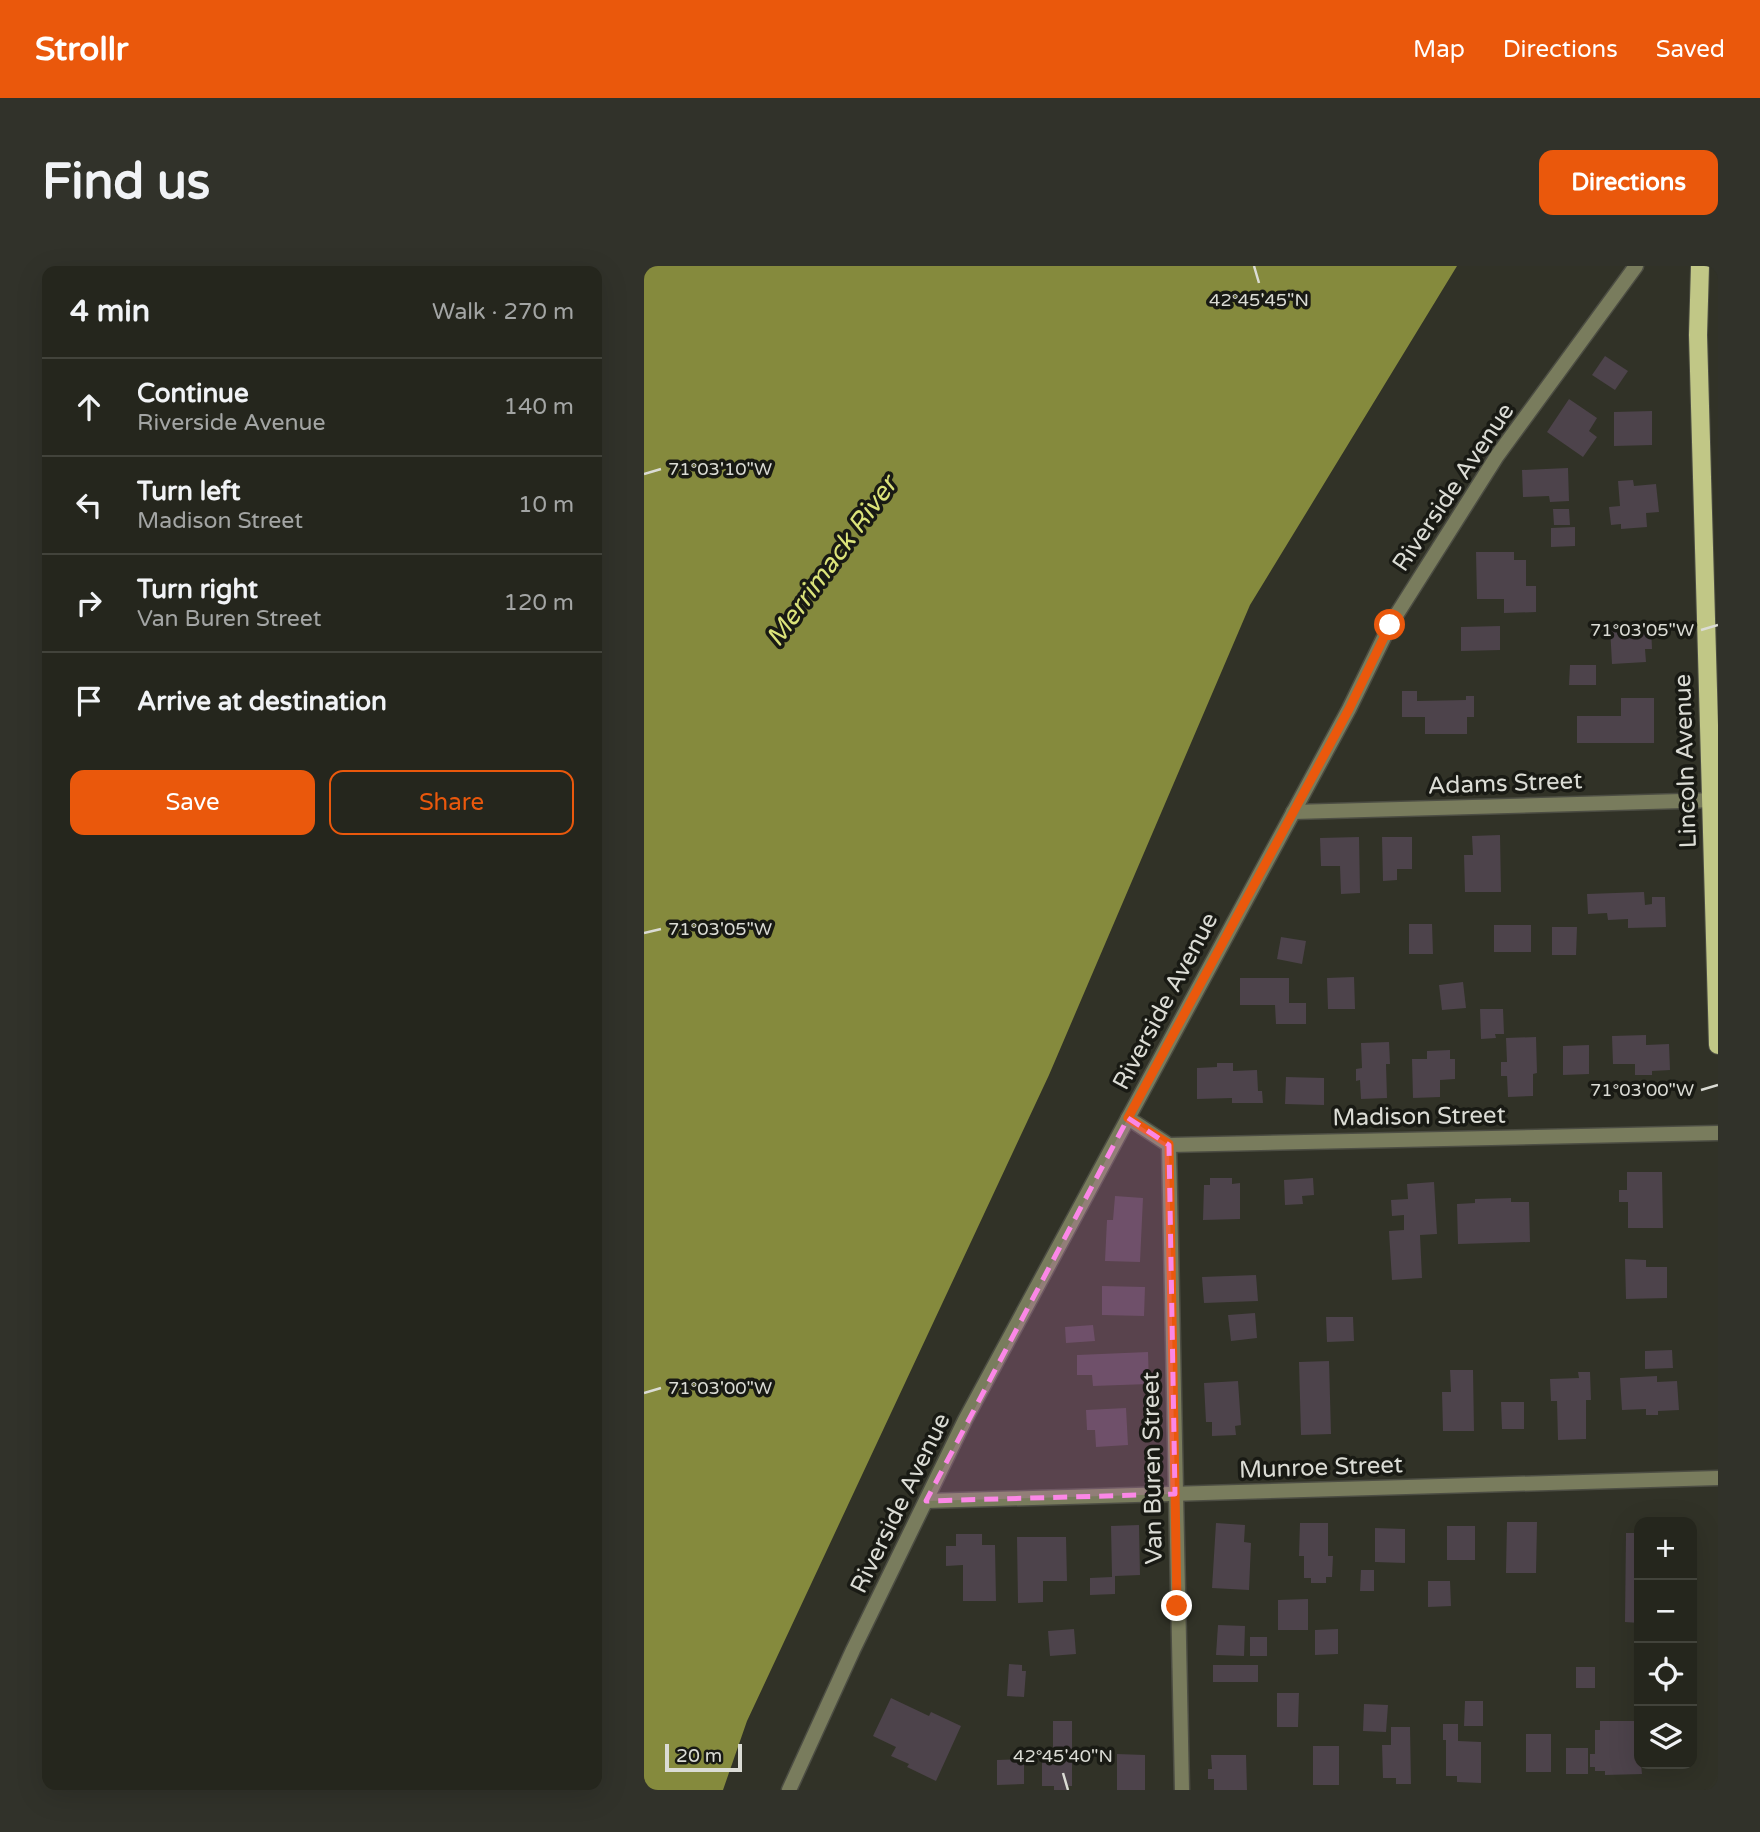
<!DOCTYPE html>
<meta charset="utf-8">
<style>
:root{--surface:#25261d;--page:#31322a;--text:#f1f3f6;--muted:#a3a5a4;--line:#42433b;--accent:#ea580c}
body{margin:0;font-family:"Varela Round",sans-serif;background:var(--page);color:var(--text)}
.controls{position:absolute;right:21px;bottom:21px;display:grid;overflow:hidden;border-radius:14px;box-shadow:0 7px 28px #0002}
.controls button{width:63px;height:63px;display:grid;place-items:center;padding:0;border:0;border-bottom:2px solid var(--line);background:var(--surface);color:var(--text);font:35px sans-serif}
.scale{position:absolute;left:21px;bottom:18px;width:77px;box-sizing:border-box;padding-left:7px;border:4px solid #dbdcd5;border-top:0;font-size:19px;line-height:24px;white-space:nowrap;color:#dbdcd5;-webkit-text-stroke:5px #191a14;paint-order:stroke}
.stop{position:absolute;width:21px;height:21px;margin:-16px;border:5px solid #ea580c;border-radius:50%;background:#fff}
.stop.end{background:#ea580c;border-color:#fff;box-shadow:0 2px 7px #0008}
.list{margin:0;padding:0;list-style:none}
h2{display:flex;justify-content:space-between;align-items:center;height:91px;margin:0;padding:0 28px;font-size:30px}
h2 small{font-size:23px;font-weight:400;color:var(--muted)}
.list li{display:grid;grid-template-columns:46px 1fr auto;gap:21px;align-items:center;box-sizing:border-box;height:98px;padding:0 28px;border-top:2px solid var(--line)}
.list b{display:block;font-size:26px;white-space:nowrap}
.list p{margin:0;font-size:23px;white-space:nowrap;color:var(--muted)}
.list em{font-size:23px;font-style:normal;color:var(--muted)}
.actions{display:flex;gap:14px;padding:21px 28px}
.actions a{flex:1;padding:16px 0;border:2px solid var(--accent);border-radius:14px;text-align:center;font-size:24px;color:var(--accent)}
.actions .main{background:var(--accent);color:#fff}
.icon{flex:none;width:38px;height:38px;fill:none;stroke:currentColor;stroke-width:2;stroke-linecap:round;stroke-linejoin:round}
.map{position:relative;flex:none;width:1074px;height:1524px;overflow:hidden;border-radius:14px}
header{display:flex;align-items:center;gap:42px;box-sizing:border-box;height:98px;padding:0 35px;background:var(--accent);color:#fff}
header strong{font-size:33px}
nav{display:flex;gap:38px;margin-inline-start:auto;font-size:24px}
.intro{display:flex;align-items:center;justify-content:space-between;box-sizing:border-box;height:168px;padding:0 42px}
h1{margin:0;font-size:49px}
.button{padding:18px 32px;border-radius:14px;background:var(--accent);color:#fff;font-size:24px;font-weight:700}
main{display:flex;gap:42px;padding:0 42px}
aside{flex:1;background:var(--surface);border-radius:14px;box-shadow:0 7px 28px #0002}
.map>svg:first-child{display:block}
</style>
<header>
<strong>Strollr</strong>
<nav><a>Map</a><a>Directions</a><a>Saved</a></nav>
</header>
<div class="intro"><h1>Find us</h1><a class="button">Directions</a></div>
<main>
<aside>
<h2>4 min<small>Walk · 270 m</small></h2>
<ul class="list">
<li><svg class="icon" aria-label="ahead" viewBox="0 0 24 24"><path d="M12 20V5M6 11l6-6 6 6"/></svg><div><b>Continue</b><p>Riverside Avenue</p></div><em>140 m</em></li>
<li><svg class="icon" aria-label="left" viewBox="0 0 24 24"><path d="M17 20v-9H6M10 6l-5 5 5 5"/></svg><div><b>Turn left</b><p>Madison Street</p></div><em>10 m</em></li>
<li><svg class="icon" aria-label="right" viewBox="0 0 24 24"><path d="M7 20v-9h11M14 6l5 5-5 5"/></svg><div><b>Turn right</b><p>Van Buren Street</p></div><em>120 m</em></li>
<li><svg class="icon" aria-label="arrive" viewBox="0 0 24 24"><path d="M6 21V4h12l-3 4 3 4H6"/></svg><div><b>Arrive at destination</b></div></li>
</ul>
<div class="actions"><a class="main">Save</a><a>Share</a></div>
</aside>
<div class="map">
<svg width="1074" height="1524" viewBox="0 0 1074 1524">
<rect width="100%" height="100%" fill="#313227"/>
<polygon fill="#858a3d" points="0,0 813,0 606,339 405,809 103,1455 79,1524 0,1524"/>
<g fill="#4d434b">
<polygon points="961,90 984,105 971,124 948,109"/>
<polygon points="925,133 953,152 945,165 953,171 939,191 903,166"/>
<polygon points="1008,145 1008,179 970,180 970,146"/>
<polygon points="924,202 925,235 906,236 905,230 879,231 878,204"/>
<polygon points="989,214 990,220 1012,218 1015,246 1002,247 1003,261 977,263 977,258 967,259 965,241 976,240 974,215"/>
<polygon points="909,243 925,243 926,259 910,259"/>
<polygon points="931,261 931,280 907,281 907,262"/>
<polygon points="832,286 870,286 870,294 882,294 882,320 892,320 892,346 860,347 860,333 833,333"/>
<polygon points="1007,359 1008,383 1001,383 1002,396 968,398 966,361"/>
<polygon points="856,360 856,384 817,385 817,361"/>
<polygon points="926,399 952,399 952,419 925,419"/>
<polygon points="758,425 773,425 773,435 822,434 822,430 830,430 830,451 823,451 823,468 781,468 781,451 758,451"/>
<polygon points="977,432 1010,432 1010,477 933,477 933,450 977,450"/>
<polygon points="856,569 857,626 821,626 820,589 829,589 828,570"/>
<polygon points="715,571 716,627 697,628 696,600 677,600 676,572"/>
<polygon points="738,571 768,571 768,603 753,603 753,614 739,615"/>
<polygon points="1000,626 1001,639 1008,638 1008,631 1021,631 1022,661 984,662 984,653 964,654 963,647 944,648 943,628"/>
<polygon points="765,658 788,658 789,688 765,688"/>
<rect x="850" y="659" width="37" height="27"/>
<polygon points="908,661 933,661 932,689 908,689"/>
<polygon points="637,671 662,675 658,698 633,693"/>
<polygon points="710,711 711,743 684,743 683,712"/>
<polygon points="596,712 645,712 645,737 662,737 662,758 632,758 631,739 596,739"/>
<polygon points="819,716 822,742 798,744 795,719"/>
<polygon points="836,743 859,743 860,768 851,768 852,772 837,773"/>
<polygon points="1002,769 1002,779 1025,778 1026,804 1008,805 1008,809 991,809 991,798 969,798 968,770"/>
<polygon points="892,771 893,807 889,808 889,830 864,831 863,810 857,810 857,796 863,796 862,772"/>
<polygon points="745,776 746,798 742,798 743,832 717,833 716,814 712,815 712,803 718,802 717,777"/>
<polygon points="945,779 945,808 919,809 919,780"/>
<polygon points="806,784 806,793 811,793 811,813 796,814 796,831 769,832 768,793 783,793 783,785"/>
<polygon points="573,797 589,797 589,805 613,804 614,825 618,825 619,837 588,837 588,832 553,833 553,802 573,801"/>
<polygon points="642,811 680,812 680,839 641,838"/>
<polygon points="983,906 1018,906 1019,962 984,962 984,936 975,936 975,924 983,924"/>
<polygon points="566,912 588,912 588,918 596,917 596,953 559,954 560,919 566,919"/>
<polygon points="669,912 670,929 658,930 659,938 641,939 640,914"/>
<polygon points="790,916 793,968 776,969 778,1012 748,1014 745,965 760,964 760,949 748,950 747,934 764,933 763,918"/>
<polygon points="471,930 499,932 496,996 461,995 463,954 469,954"/>
<polygon points="867,932 867,936 885,936 886,976 814,978 813,938 831,937 831,933"/>
<polygon points="981,993 1002,994 1002,1001 1023,1001 1023,1032 982,1033"/>
<polygon points="612,1009 614,1035 560,1037 558,1011"/>
<polygon points="458,1020 501,1021 500,1050 458,1049"/>
<polygon points="611,1047 613,1072 587,1075 584,1049"/>
<polygon points="682,1051 709,1051 710,1075 683,1076"/>
<polygon points="449,1059 451,1075 422,1077 421,1061"/>
<polygon points="1028,1084 1029,1102 1001,1103 1001,1085"/>
<polygon points="504,1086 505,1118 449,1120 448,1109 433,1109 433,1089"/>
<polygon points="685,1095 687,1168 657,1169 655,1096"/>
<polygon points="806,1104 829,1104 830,1165 799,1165 798,1126 807,1126"/>
<polygon points="934,1106 946,1106 947,1134 942,1134 942,1173 914,1174 913,1135 907,1135 906,1113 935,1112"/>
<polygon points="1013,1110 1013,1116 1033,1115 1035,1144 1014,1145 1014,1149 1002,1149 1002,1143 978,1144 976,1112"/>
<polygon points="594,1115 597,1159 591,1160 592,1169 568,1170 568,1156 562,1156 560,1117"/>
<polygon points="857,1136 880,1136 880,1163 858,1163"/>
<polygon points="482,1142 484,1179 452,1181 451,1164 443,1164 442,1144"/>
<polygon points="863,1256 893,1256 892,1307 862,1307"/>
<polygon points="572,1257 601,1259 600,1276 607,1277 605,1324 568,1322"/>
<polygon points="656,1257 684,1257 684,1290 689,1290 688,1311 682,1311 682,1317 667,1317 667,1312 660,1312 660,1290 655,1290"/>
<polygon points="495,1259 496,1309 471,1310 471,1328 446,1329 446,1312 468,1311 467,1260"/>
<rect x="803" y="1260" width="28" height="34"/>
<polygon points="731,1262 761,1263 761,1297 731,1296"/>
<polygon points="982,1267 995,1267 995,1357 981,1356"/>
<polygon points="312,1268 338,1268 338,1279 351,1279 352,1335 319,1335 319,1299 302,1300 302,1280 312,1280"/>
<polygon points="373,1271 422,1271 423,1315 399,1315 399,1336 374,1337"/>
<polygon points="717,1304 730,1304 730,1325 716,1325"/>
<polygon points="784,1315 806,1315 807,1340 784,1341"/>
<polygon points="664,1333 664,1364 634,1364 634,1334"/>
<polygon points="574,1359 601,1360 600,1390 572,1389"/>
<polygon points="430,1363 432,1388 406,1390 404,1365"/>
<polygon points="694,1363 694,1388 671,1389 671,1364"/>
<rect x="606" y="1371" width="17" height="19"/>
<polygon points="365,1398 378,1399 378,1405 382,1405 380,1431 363,1430"/>
<rect x="569" y="1399" width="45" height="17"/>
<rect x="932" y="1401" width="19" height="21"/>
<polygon points="633,1427 655,1427 654,1461 633,1461"/>
<polygon points="247,1432 285,1450 287,1446 317,1460 292,1515 263,1501 265,1498 247,1490 252,1481 229,1470"/>
<polygon points="821,1435 839,1435 839,1460 820,1460"/>
<polygon points="720,1438 744,1439 742,1466 719,1465"/>
<polygon points="409,1455 428,1455 428,1520 424,1520 424,1524 410,1524 410,1520 398,1520 398,1483 409,1483"/>
<polygon points="956,1455 995,1455 995,1498 997,1498 998,1508 961,1509 961,1505 951,1505 951,1501 946,1501 946,1488 951,1488 951,1464 956,1464"/>
<polygon points="799,1458 814,1458 814,1475 837,1476 837,1517 813,1516 813,1510 802,1510 802,1474 799,1474"/>
<polygon points="747,1461 766,1461 767,1518 752,1518 752,1512 739,1512 738,1479 747,1479"/>
<rect x="882" y="1468" width="25" height="38"/>
<rect x="669" y="1480" width="26" height="39"/>
<rect x="922" y="1482" width="22" height="26"/>
<polygon points="473,1488 501,1489 501,1524 473,1524"/>
<polygon points="567,1489 602,1489 603,1524 570,1524 570,1513 564,1513 564,1503 568,1503"/>
<polygon points="380,1493 380,1518 353,1519 353,1494"/>
</g>
<g fill="none" stroke-linecap="round" stroke-linejoin="round">
<defs>
<g id="street">
<polyline points="649,546 1074,534"/>
<polyline points="484,852 525,879 1074,867"/>
<polyline points="525,879 538,1524"/>
<polyline points="282,1235 1074,1212"/>
<polyline points="145,1524 209,1384 321,1154 705,443 746,359 853,190 992,0"/>
</g>
<polyline id="primary" points="1056,0 1054,69 1074,779"/>
</defs>
<use href="#street" stroke="#4c4d43" stroke-width="17"/>
<use href="#primary" stroke="#4c4d43" stroke-width="20"/>
<use href="#street" stroke="#797c5d" stroke-width="14"/>
<use href="#primary" stroke="#c1c786" stroke-width="18"/>
</g>
<g fill="none" stroke-linecap="round" stroke-linejoin="round">
<polyline stroke="#ea580c" stroke-width="9" points="533,1340 525,878 484,852 705,443 746,359"/>
</g>
<path fill="#fb87e6" fill-opacity="0.2" stroke="#fb87e6" stroke-width="5" stroke-dasharray="14 9" stroke-linejoin="round" d="M 484,852 L 525,879 L 531,1228 L 282,1235 Z"/>
<path fill="none" stroke="#dbdcd5" stroke-width="2.5" d="M 610,0 L 615,17M 0,208 L 17,203M 1057,364 L 1074,359M 0,667 L 17,663M 1057,824 L 1074,819M 0,1127 L 17,1122M 419,1507 L 424,1524"/>
<g text-anchor="middle" stroke-width="7" stroke-linejoin="round" paint-order="stroke">
<g font-size="24" fill="#dbdcd5" stroke="#191a14">
<text transform="translate(809 221) rotate(-56)" y="8">Riverside Avenue</text>
<text transform="translate(1041 495) rotate(-92)" y="8">Lincoln Avenue</text>
<text transform="translate(861 517) rotate(-2)" y="8">Adams Street</text>
<text transform="translate(521 735) rotate(-62)" y="8">Riverside Avenue</text>
<text transform="translate(775 850) rotate(-1)" y="8">Madison Street</text>
<text transform="translate(677 1201) rotate(-2)" y="8">Munroe Street</text>
<text transform="translate(508 1202) rotate(-91)" y="8">Van Buren Street</text>
<text transform="translate(256 1237) rotate(-64)" y="8">Riverside Avenue</text>
</g>
<g font-size="26" font-style="italic" fill="#dce47a" stroke="#191a14">
<text transform="translate(187 295) rotate(-54)" y="9">Merrimack River</text>
</g>
</g>
<g font-size="18" text-anchor="middle" fill="#dbdcd5" stroke="#191a14" stroke-width="7" stroke-linejoin="round" paint-order="stroke">
<text x="615" y="40">42°45'45"N</text>
<text x="76" y="209">71°03'10"W</text>
<text x="998" y="370">71°03'05"W</text>
<text x="76" y="669">71°03'05"W</text>
<text x="998" y="830">71°03'00"W</text>
<text x="76" y="1128">71°03'00"W</text>
<text x="419" y="1496">42°45'40"N</text>
</g>
</svg>
<div class="controls">
<button>+</button>
<button>−</button>
<button><svg class="icon" aria-label="locate" viewBox="0 0 24 24"><circle cx="12" cy="12" r="6"/><path d="M12 2v4M12 18v4M2 12h4M18 12h4"/></svg></button>
<button><svg class="icon" aria-label="layers" viewBox="0 0 24 24"><path d="M12 4l9 5-9 5-9-5zM3 14l9 5 9-5"/></svg></button>
</div>
<div class="scale">20 m</div>
<div class="stop" style="left:746px;top:359px"></div>
<div class="stop end" style="left:533px;top:1340px"></div>
</div>
</main>
